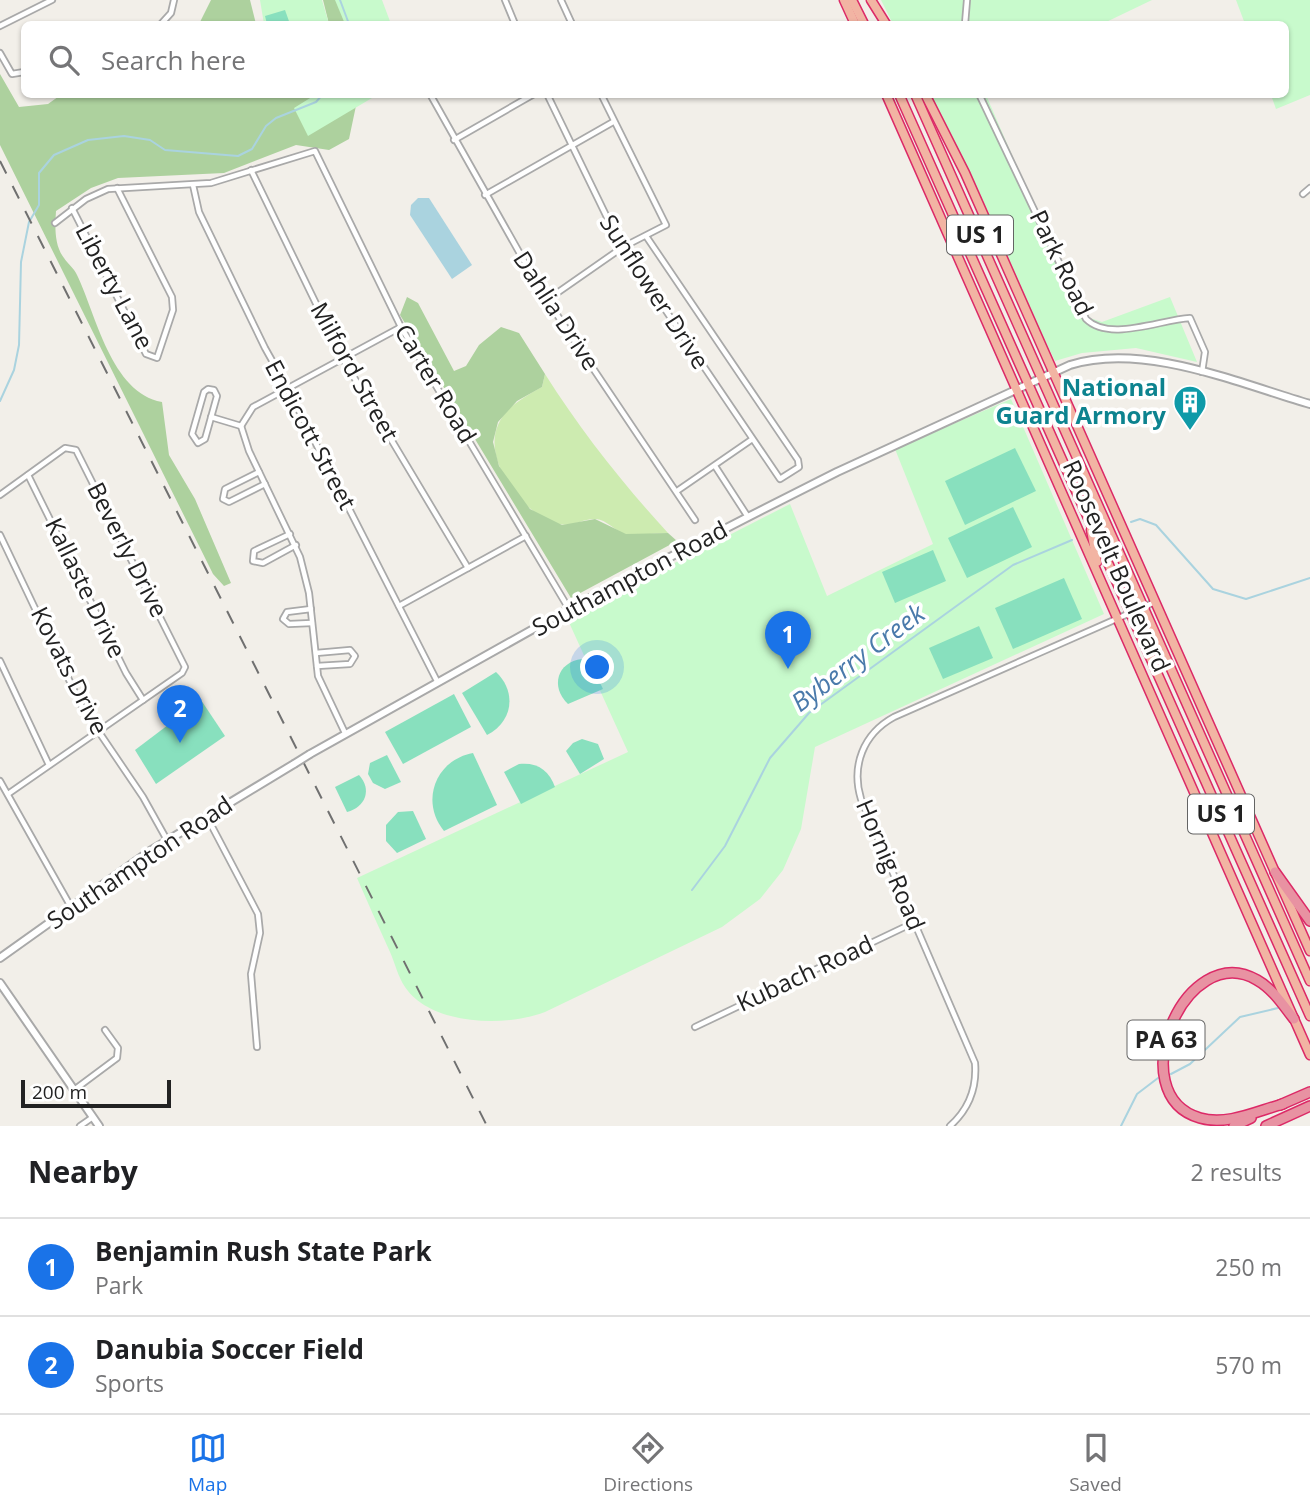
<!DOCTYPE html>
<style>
:root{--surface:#fff;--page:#f6f6f6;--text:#202124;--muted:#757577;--line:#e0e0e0;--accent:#1a73e8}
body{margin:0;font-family:"Open Sans",sans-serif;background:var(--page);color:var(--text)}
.scale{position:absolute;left:21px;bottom:18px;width:150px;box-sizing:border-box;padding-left:7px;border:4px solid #222;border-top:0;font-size:19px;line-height:24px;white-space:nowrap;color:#222;-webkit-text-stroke:5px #fff;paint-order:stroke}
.you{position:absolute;left:598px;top:668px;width:24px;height:24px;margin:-18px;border:5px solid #fff;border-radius:50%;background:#1a73e8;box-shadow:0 0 0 10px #1a73e833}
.badge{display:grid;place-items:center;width:46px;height:46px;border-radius:50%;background:var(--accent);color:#fff;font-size:23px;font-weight:700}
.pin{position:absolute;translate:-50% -58px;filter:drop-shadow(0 2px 4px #0008)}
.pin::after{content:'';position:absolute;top:37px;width:24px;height:21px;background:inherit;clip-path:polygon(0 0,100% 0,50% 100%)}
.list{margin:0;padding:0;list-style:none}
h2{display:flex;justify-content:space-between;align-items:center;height:91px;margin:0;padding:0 28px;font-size:30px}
h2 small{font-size:23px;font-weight:400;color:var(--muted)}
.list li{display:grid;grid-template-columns:46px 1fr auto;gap:21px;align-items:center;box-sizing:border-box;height:98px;padding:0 28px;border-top:2px solid var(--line)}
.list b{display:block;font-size:26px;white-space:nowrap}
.list p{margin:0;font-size:23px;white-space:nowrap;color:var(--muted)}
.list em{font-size:23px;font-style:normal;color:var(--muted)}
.icon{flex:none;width:38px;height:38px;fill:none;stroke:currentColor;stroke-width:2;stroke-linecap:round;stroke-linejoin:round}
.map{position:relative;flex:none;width:1310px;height:1126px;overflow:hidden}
.search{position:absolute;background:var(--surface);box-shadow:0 2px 5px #0004;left:21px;right:21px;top:21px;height:77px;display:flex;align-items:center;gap:18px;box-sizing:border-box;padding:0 24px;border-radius:10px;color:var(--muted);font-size:26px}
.sheet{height:287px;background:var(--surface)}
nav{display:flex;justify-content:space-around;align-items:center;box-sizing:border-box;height:98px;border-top:2px solid var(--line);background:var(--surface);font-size:19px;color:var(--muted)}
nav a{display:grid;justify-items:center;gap:4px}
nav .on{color:var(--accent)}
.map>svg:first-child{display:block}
</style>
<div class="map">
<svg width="1310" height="1126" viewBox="0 0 1310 1126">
<rect width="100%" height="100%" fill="#f2efe9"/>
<path fill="#cdebb0" d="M 545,374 C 581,431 623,484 668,533 C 657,533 635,536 625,534 C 615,531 607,520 596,519 C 580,518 571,531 549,521 C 519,507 483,459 498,425 C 505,407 526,396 542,387 Z"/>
<g fill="#add19e">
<polygon points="211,0 250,0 256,24 199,24"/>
<polygon points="323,0 375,0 383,24 329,24"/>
<path d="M 0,74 L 19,107 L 48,104 L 62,94 L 350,94 L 357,101 L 349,139 L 329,150 L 296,145 L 224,173 L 118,178 L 91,188 L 56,211 C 55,226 54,245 64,258 C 68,264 74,268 77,275 C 96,314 111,393 162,402 L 169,455 L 195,499 L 231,583 L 224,586 L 213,574 L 0,145 Z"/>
<polygon points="407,297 418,303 454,371 466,366 479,345 501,327 519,333 545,374 542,387 517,401 498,422 493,442 499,466 530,509 562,525 595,519 626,534 668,533 677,541 571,598 400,315"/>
</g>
<g fill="#c8facc">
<polygon points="260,0 322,0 329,24 264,24"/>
<polygon points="335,0 382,0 391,24 345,24"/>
<polygon points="881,0 1152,0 1102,24 893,24"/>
<polygon points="1236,0 1310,0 1310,95 1276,109 1271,95 1286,94 1286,24 1245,24"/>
<polygon points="315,95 315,94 377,95 308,136 294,108"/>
<polygon points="926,95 986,95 1081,315 1102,322 1170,297 1197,362 1136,348 1082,353 1055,361"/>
<path d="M 1011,399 L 1104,614 L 815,747 L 801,829 L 783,870 L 760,899 L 722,927 L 545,1012 C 507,1027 431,1026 405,987 C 398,977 395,963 390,952 C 379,928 368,903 357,878 L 628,752 L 567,618 L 790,504 L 827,596 L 933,544 L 895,449 Z"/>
</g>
<g fill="#88e0be">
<polygon points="285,10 290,24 267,24 265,16"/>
<polygon points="1015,448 1036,491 965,525 945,481"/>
<polygon points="1013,507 1032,547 967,578 948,538"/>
<polygon points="933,550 946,581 895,603 882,572"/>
<polygon points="1064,578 1082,619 1013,649 995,608"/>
<polygon points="979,626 993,658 943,679 929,648"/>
<path d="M 582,659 L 589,660 L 603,689 L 568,704 C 550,687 557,662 582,659 Z"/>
<path d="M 496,672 C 517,692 513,722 487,735 L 462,693 Z"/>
<polygon points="454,694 471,727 403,764 385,732"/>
<polygon points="201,700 225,736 156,784 135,750"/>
<polygon points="582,739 598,744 604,759 580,774 566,751 573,743"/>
<path d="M 473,753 L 497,805 L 444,831 C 420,802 435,760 473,753 Z"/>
<polygon points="387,755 401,782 385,789 373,783 368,774 370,763"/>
<path d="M 519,764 C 537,762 549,770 555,787 L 521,804 L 504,772 Z"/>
<path d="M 359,775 C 372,789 366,807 347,812 L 335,787 Z"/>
<polygon points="413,811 426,839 397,853 386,841 386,825 398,812"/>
</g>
<polygon fill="#aad3df" points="418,198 429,198 472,265 452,279 410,215 411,205"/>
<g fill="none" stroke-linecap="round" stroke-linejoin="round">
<g stroke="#aad3df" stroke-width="2">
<polyline points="340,0 349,24"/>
<polyline points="0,401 14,370 19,345 21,262 29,222 39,205 39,173 54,155 88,140 124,136 150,140 165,150 238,156 252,149 266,126 276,118 316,102 323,94"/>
<polyline points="1131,522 1140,519 1156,525 1213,589 1246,599 1310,578"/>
<polyline points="692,890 725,846 770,758 809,713 1013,565 1072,540"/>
<polyline points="1171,1074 1190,1064 1240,1017 1278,1008"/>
<polyline points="1121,1126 1137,1094 1158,1078"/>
</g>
<defs>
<g id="minor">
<polyline points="505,0 515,24"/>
<polyline points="561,0 572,24"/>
<polyline points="161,24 171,13 174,0"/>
<polyline points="965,24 967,0"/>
<polyline points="0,26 52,0"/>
<polyline points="0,53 12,74 24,72"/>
<polyline points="430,94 541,291 695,520"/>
<polyline points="547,94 618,240 780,479 799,467 798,460 646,236"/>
<path d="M 979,94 L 1086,319 C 1109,342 1159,320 1190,318 L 1205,352 L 1202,372"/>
<polyline points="454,140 534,94"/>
<polyline points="251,170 343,359 468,568"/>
<polyline points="193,185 199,212 265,348 288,389 437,681"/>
<polyline points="1303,194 1310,188"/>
<polyline points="485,195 613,122"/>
<polyline points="72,208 146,354 157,358 173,310 172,297 117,188"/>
<polyline points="55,223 86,199 108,189 211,183 315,151 401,327 569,609"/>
<polyline points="547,300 623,247 666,225 601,94"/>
<polygon points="208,389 214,390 217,396 205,439 198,443 192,434 204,392"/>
<polyline points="211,417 241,426"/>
<polyline points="241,426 249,451 300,557 309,593 318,676 345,733"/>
<polyline points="241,426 253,407 401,327"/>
<polyline points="715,466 748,517"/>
<polyline points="259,472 225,489 223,499 229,502 265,484"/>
<polyline points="28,475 126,673 143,700"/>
<polyline points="677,491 751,440"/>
<polyline points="0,495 65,448 76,450 185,667 182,673 8,794"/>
<polyline points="290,534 254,551 253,561 263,563 296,545"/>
<polyline points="0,535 82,707 143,797 167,840"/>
<polyline points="399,606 526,536"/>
<polyline points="311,609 287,612 283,619 289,624 312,623"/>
<polyline points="316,653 350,650 355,656 350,664 317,666"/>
<polyline points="0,661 49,765"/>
<polyline points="0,781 71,907"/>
<polyline points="207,817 258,914 260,933 251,974 257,1047"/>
<polyline points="695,1027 915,922"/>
<polyline points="74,1090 117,1058 118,1048 105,1030"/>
<polyline points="80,1126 93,1117"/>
<path d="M 950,1126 C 969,1109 977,1088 975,1063 L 861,799 C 851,766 863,734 894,717 L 1155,602"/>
</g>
<g id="tertiary">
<path d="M 310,754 L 569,609 L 748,517 L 837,472 L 1070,365 C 1143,342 1238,383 1310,404"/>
<polyline points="0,958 150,851 294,764"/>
<polyline points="0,983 99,1126"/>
</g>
<g id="trunk">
<polyline points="844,0 855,24"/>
<polyline points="852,0 864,24"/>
<polyline points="871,0 886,24"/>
<polyline points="886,94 1310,1055"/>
<polyline points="899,94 1310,1016"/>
<polyline points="915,94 1310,981"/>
<polyline points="925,94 965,173 1310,951"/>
<polyline points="1091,530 1097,562"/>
</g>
<g id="motorway">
<polyline points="1275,872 1310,921"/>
<path d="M 1283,1104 C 1257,1111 1227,1126 1200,1118 C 1120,1095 1185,938 1257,980 C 1273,989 1283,1005 1294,1019"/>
<polyline points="1280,1105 1310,1092"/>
<polyline points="1234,1126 1251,1118"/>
<polyline points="1266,1126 1310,1106"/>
</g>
</defs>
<use href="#minor" stroke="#a9a9a9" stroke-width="8"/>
<use href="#tertiary" stroke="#a9a9a9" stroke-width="10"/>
<use href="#trunk" stroke="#dc2a67" stroke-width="11"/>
<use href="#motorway" stroke="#dc2a67" stroke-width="12"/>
<use href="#minor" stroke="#fff" stroke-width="4.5"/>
<use href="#tertiary" stroke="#fff" stroke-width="6"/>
<use href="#trunk" stroke="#f2b4a3" stroke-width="8"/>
<use href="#motorway" stroke="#e892a2" stroke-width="9"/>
<polyline stroke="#707070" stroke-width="2" stroke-dasharray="14 14" stroke-linecap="butt" points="0,161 487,1126"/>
<defs>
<polyline id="tertiary-bridge" points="294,764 310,754"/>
</defs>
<use href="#tertiary-bridge" stroke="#a9a9a9" stroke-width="10" stroke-linecap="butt"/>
<use href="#tertiary-bridge" stroke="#fff" stroke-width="6"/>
</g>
<defs>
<symbol id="building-pin" viewBox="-11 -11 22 30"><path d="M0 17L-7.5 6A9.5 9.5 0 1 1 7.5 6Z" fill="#0f9aa8" stroke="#fff"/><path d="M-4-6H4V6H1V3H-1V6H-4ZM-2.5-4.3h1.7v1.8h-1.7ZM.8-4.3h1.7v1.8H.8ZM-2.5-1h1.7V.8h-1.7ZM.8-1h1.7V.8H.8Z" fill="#fff"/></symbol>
</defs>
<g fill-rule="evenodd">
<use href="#building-pin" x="1171" y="383" width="38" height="52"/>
</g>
<g text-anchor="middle" stroke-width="7" stroke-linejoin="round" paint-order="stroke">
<g fill="#fff" stroke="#646464" stroke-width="2">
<rect x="947" y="215.5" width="66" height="39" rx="5"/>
<rect x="1188" y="794.5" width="66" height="39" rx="5"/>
<rect x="1127.5" y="1020.5" width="77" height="39" rx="5"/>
</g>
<g font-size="23" font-weight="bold" fill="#222">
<text x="980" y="243">US 1</text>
<text x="1221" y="822">US 1</text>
<text x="1166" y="1048">PA 63</text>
</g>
<g font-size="24" fill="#222" stroke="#fff">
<text transform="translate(1061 263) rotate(64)" y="8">Park Road</text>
<text transform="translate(114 287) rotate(62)" y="8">Liberty Lane</text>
<text transform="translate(654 292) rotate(57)" y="8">Sunflower Drive</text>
<text transform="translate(556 311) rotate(57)" y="8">Dahlia Drive</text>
<text transform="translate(354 372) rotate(61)" y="8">Milford Street</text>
<text transform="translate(435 384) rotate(59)" y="8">Carter Road</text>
<text transform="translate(310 435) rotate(62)" y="8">Endicott Street</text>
<text transform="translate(127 550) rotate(63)" y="8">Beverly Drive</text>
<text transform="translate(1116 566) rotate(66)" y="8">Roosevelt Boulevard</text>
<text transform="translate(630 579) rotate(-28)" y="8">Southampton Road</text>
<text transform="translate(85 588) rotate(64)" y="8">Kallaste Drive</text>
<text transform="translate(69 671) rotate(63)" y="8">Kovats Drive</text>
<text transform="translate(140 863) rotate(-34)" y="8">Southampton Road</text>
<text transform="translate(890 865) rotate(67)" y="8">Hornig Road</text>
<text transform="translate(805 974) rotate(-25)" y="8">Kubach Road</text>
</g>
<g font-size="24" font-weight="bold" fill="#0d838f" stroke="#fff" text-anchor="end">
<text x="1166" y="396">National<tspan x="1166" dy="28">Guard Armory</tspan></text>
</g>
<g font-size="26" font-style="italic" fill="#4a7aab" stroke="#fff">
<text transform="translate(858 658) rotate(-37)" y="9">Byberry Creek</text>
</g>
</g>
</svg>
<div class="scale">200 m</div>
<div class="you"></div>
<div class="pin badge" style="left:788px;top:669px">1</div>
<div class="pin badge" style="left:180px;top:743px">2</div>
<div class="search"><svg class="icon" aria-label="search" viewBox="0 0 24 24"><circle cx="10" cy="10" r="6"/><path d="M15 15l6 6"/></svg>Search here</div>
</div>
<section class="sheet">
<h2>Nearby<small>2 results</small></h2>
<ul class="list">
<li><span class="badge">1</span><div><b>Benjamin Rush State Park</b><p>Park</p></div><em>250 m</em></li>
<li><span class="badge">2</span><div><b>Danubia Soccer Field</b><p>Sports</p></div><em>570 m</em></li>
</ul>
</section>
<nav>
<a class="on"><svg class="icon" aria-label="map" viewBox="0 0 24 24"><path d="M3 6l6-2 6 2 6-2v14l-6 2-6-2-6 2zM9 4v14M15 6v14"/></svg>Map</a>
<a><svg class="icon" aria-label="directions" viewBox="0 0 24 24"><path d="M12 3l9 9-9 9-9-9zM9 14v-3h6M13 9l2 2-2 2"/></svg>Directions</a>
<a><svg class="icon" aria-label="saved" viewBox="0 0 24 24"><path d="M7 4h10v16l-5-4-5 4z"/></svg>Saved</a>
</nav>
